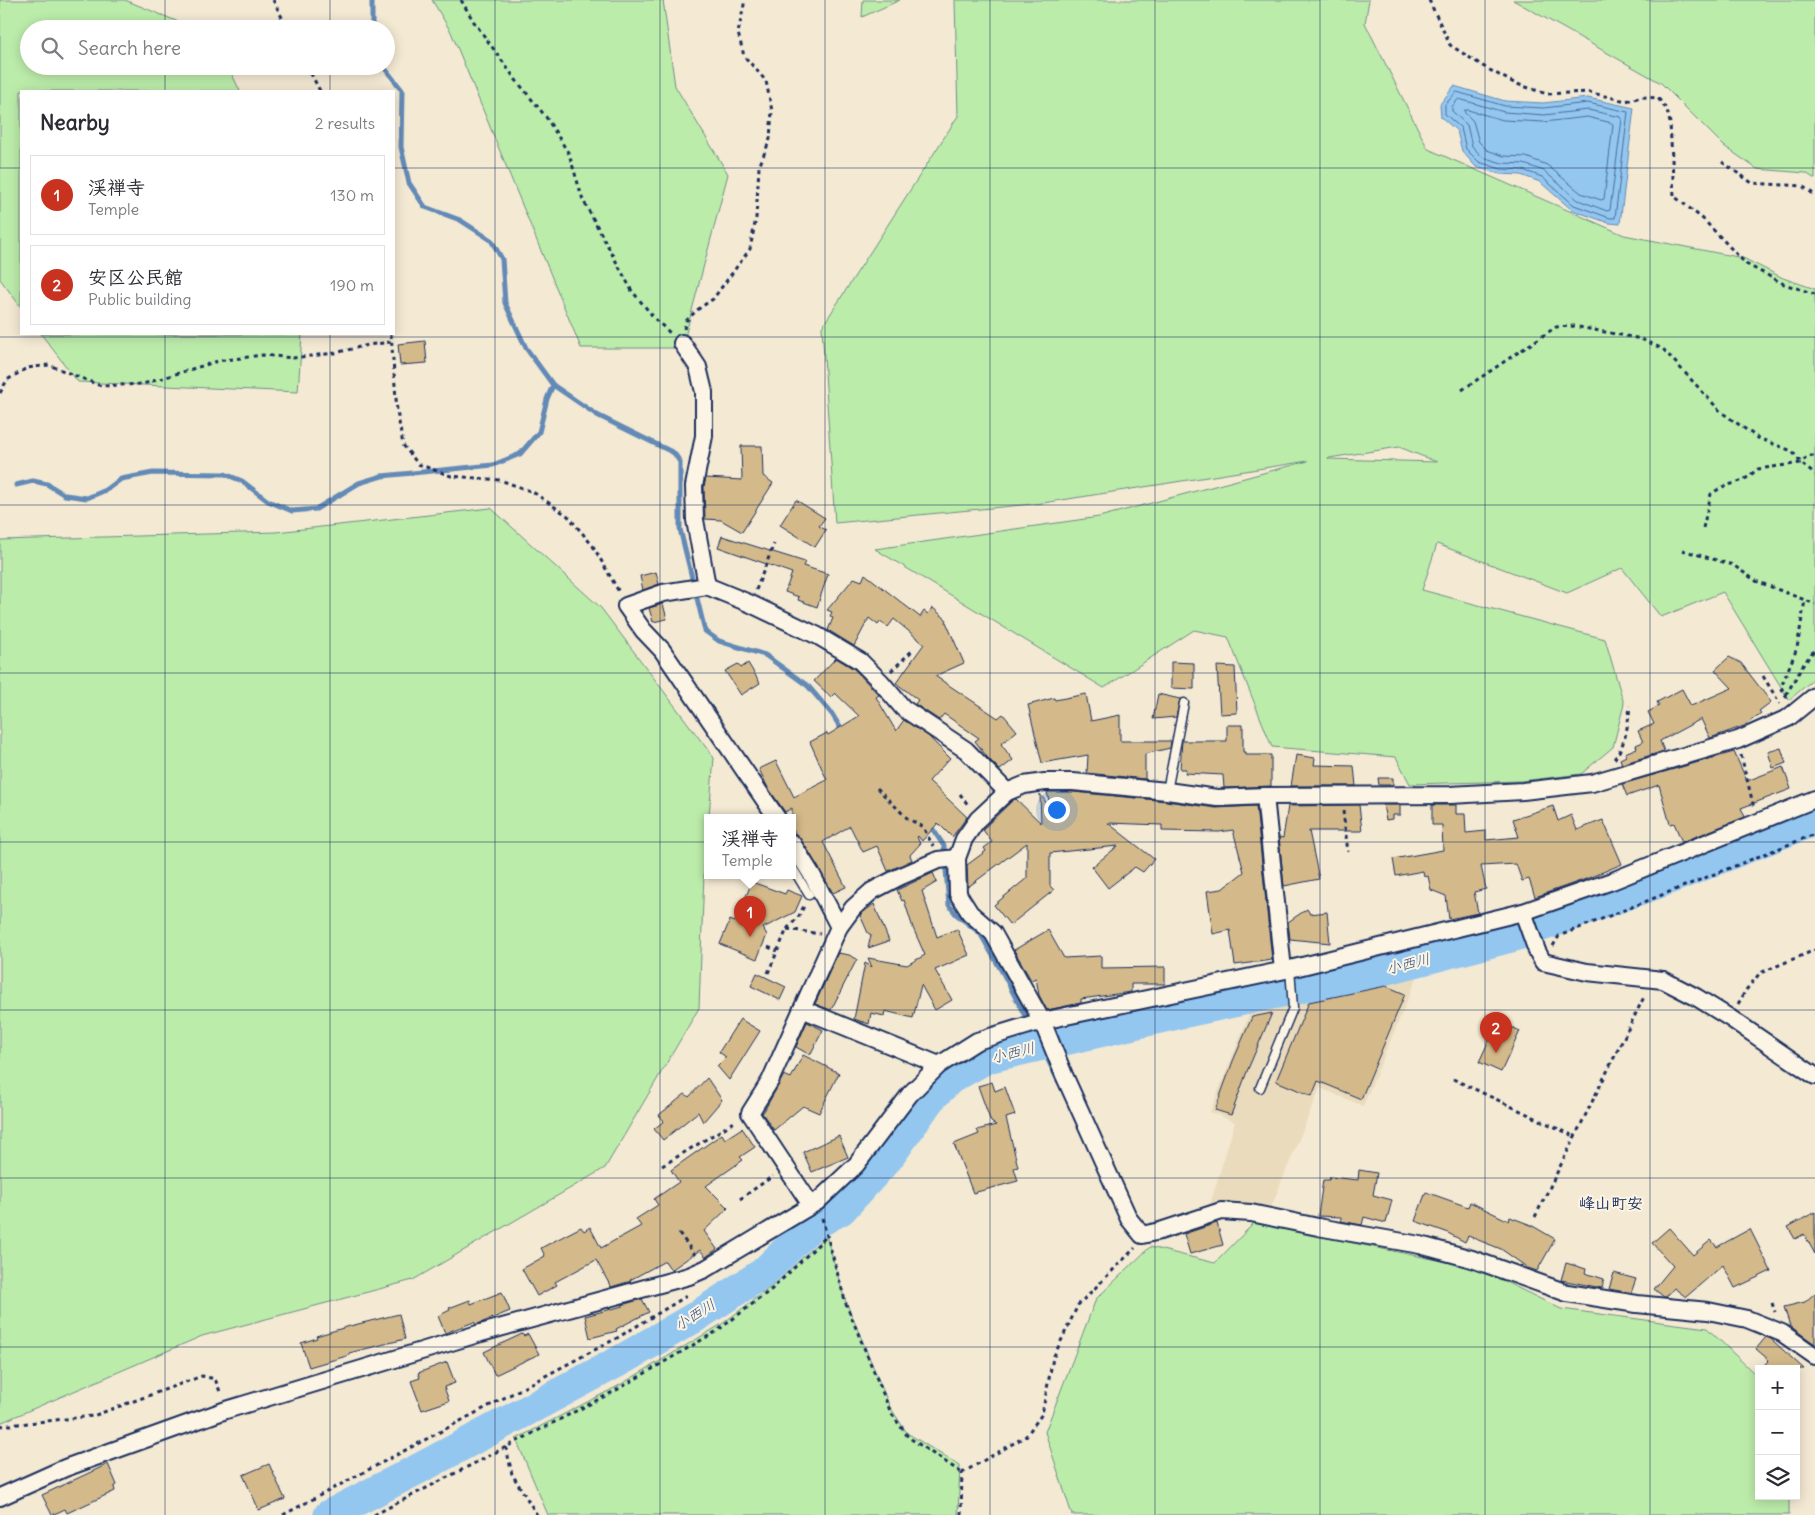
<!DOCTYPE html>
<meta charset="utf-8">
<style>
:root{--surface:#fff;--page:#f7f7f7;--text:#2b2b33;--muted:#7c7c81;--line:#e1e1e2;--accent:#c8321e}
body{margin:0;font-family:Delius,"Klee One",sans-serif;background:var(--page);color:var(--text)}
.controls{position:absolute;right:15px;bottom:15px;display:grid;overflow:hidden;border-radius:0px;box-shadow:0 2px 12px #0003}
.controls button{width:45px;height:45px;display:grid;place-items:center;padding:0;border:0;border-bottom:1px solid var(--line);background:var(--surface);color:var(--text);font:25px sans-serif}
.you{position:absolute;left:1056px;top:809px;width:18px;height:18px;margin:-12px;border:4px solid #fff;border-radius:50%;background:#1a73e8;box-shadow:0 0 0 8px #1a73e833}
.badge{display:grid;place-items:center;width:32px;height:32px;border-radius:50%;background:var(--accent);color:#fff;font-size:16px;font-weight:700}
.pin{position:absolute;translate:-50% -41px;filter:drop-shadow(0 1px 2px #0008)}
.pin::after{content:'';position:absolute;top:26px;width:18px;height:15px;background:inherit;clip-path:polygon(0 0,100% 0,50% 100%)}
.popup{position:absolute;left:704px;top:814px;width:92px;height:65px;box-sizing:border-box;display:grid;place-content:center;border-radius:0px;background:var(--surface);filter:drop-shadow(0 1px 4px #0005);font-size:16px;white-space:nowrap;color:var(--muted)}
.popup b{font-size:19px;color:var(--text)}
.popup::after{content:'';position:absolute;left:50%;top:100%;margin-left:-10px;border:10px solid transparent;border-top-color:var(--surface)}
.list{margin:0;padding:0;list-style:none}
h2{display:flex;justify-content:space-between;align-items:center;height:65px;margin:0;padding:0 20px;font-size:21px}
h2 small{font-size:16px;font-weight:400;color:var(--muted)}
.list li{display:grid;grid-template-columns:32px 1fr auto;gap:15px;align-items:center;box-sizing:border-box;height:80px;margin:0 10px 10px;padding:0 10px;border:1px solid var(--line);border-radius:0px}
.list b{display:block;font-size:19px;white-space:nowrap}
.list p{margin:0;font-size:16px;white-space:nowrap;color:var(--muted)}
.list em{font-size:16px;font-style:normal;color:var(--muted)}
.icon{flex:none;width:28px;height:28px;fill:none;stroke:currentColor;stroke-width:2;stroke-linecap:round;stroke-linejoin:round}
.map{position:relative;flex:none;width:1815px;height:1515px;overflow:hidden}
.search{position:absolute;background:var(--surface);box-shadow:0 2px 12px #0003;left:20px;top:20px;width:375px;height:55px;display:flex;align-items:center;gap:12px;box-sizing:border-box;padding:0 18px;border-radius:28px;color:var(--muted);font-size:19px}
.panel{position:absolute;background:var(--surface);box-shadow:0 2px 12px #0003;left:20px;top:90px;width:375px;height:245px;border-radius:0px}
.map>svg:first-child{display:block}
</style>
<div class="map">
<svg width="1815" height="1515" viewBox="0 0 1815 1515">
<rect width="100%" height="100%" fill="#f4e9d3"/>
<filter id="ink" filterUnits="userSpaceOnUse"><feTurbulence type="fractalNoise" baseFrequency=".02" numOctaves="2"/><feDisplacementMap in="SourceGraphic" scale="10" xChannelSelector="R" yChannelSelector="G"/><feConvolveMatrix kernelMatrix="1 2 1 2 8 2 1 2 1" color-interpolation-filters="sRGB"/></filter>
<g filter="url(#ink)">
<polygon fill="#eadbbd" points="1420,970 1363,1106 1320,1088 1269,1212 1209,1208 1235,1122 1210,1112 1253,1005"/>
<g fill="#bcecaa" stroke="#6c8e84" fill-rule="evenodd">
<polygon points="0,0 125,0 196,29 29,29 29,66 228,66 240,91 21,91 21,307 0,279"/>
<polygon points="432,0 663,0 675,86 728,174 682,348 581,348 451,32"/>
<polygon points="863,0 900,0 862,17"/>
<path d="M 955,0 L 1369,0 L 1365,23 L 1428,149 L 1624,235 L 1743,258 L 1783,278 L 1815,289 L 1815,678 L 1789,700 L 1723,592 L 1661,617 L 1622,568 L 1567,593 L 1437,544 L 1422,590 L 1605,639 L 1624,704 L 1613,747 L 1581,774 L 1521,781 L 1410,784 L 1396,757 L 1272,747 L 1228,637 L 1194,630 L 1104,688 L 875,549 L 1099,517 L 1308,461 L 1043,503 L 835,523 L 822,327 L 958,116 ZM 1399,447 L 1437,462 L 1328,459 L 1329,458 Z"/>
<polygon points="1513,0 1815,0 1815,179 1806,173 1757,169 1724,146 1661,83"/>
<polygon points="41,334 302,334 298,392 78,382"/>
<polygon points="491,508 601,608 714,758 704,873 699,1008 605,1168 413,1280 202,1336 0,1423 0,540 276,532"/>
<polygon points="1254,1223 1477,1268 1561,1309 1707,1328 1759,1378 1759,1496 1789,1496 1789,1515 1072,1515 1045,1432 1096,1299 1150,1247 1215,1263"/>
<polygon points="826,1235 844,1297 890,1407 907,1433 960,1466 958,1515 548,1515 516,1439 618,1386 722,1324 777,1282"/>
</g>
<polygon fill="#93c7f0" stroke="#638ab6" points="1454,86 1505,101 1543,103 1588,98 1634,108 1620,224 1609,223 1572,210 1540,182 1521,175 1500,174 1476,167 1462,151 1457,131 1441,117 1440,104"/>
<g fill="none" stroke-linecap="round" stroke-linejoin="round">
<g stroke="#4b6c98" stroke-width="1">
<polygon points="1457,92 1505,106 1543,108 1588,103 1628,112 1615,218 1610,218 1574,205 1542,177 1523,170 1501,169 1479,162 1466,149 1461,128 1445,114 1445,105"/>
<polygon points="1459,99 1504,112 1544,115 1588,110 1621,117 1622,119 1610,210 1607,211 1578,200 1544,171 1524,164 1502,163 1482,157 1472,146 1467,125 1452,111 1452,107"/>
<polygon points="1465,110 1468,110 1503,120 1544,122 1587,117 1612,123 1613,125 1604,199 1601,200 1581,193 1547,165 1526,157 1504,156 1487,150 1479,142 1473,121 1465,113"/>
</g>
<g stroke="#638ab6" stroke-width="5">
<polyline points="372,0 372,29"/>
<polyline points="383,66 402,90 401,147 409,183 425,207 460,220 491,240 502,259 505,303 526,348 553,385 597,415 674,453 680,462 680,529 705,631 719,641 765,655 808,686 832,714 843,732"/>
<polyline points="16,485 33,481 47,484 65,495 87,498 106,490 121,479 153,473 225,474 242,481 268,501 292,511 316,509 359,483 382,476 493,465 520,454 539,432 547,399 553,385"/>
<polyline points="930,825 944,846 949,905 956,914 980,933 1004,975 1040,1045"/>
<polyline points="1041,1045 1058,1081"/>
</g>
<polyline stroke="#93c7f0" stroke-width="31" points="329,1515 422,1467 623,1359 697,1316 763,1273 810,1227 841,1210 889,1157 930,1099 950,1079 987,1058 1182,1013 1380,971 1515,936 1661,882 1815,820"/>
</g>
<g fill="#d4ba8a" stroke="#1b2f5e">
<polygon points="425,341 427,363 400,365 398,344"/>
<polygon points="741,446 762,446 763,476 773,483 742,532 721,520 705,519 704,487 706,478 742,480"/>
<polygon points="796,500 825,518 819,526 826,530 815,547 780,525"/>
<polygon points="722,536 805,562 803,566 828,574 817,607 798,600 799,597 785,592 792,573 718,547"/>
<polygon points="656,572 659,584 643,590 640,576"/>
<polygon points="865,574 920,617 924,611 928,614 933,608 947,620 946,622 964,663 935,676 998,718 1003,714 1017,731 1001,744 1013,760 1000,770 987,757 975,741 979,738 944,714 939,720 915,704 918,700 896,683 924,644 894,619 888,627 880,622 878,625 869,618 854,646 828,630 833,618 830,616 832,612 827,610 854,578 862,581"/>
<polygon points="663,604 667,619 653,622 649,608"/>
<polygon points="1729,657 1741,663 1771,702 1759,711 1761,713 1744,726 1710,738 1701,719 1660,741 1664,751 1622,764 1620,759 1626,756 1625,753 1637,748 1636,745 1643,742 1638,731 1654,724 1648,712 1659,706 1657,702 1682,689 1691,706 1732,688 1715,670"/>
<polygon points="836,658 854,669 879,695 876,697 896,731 904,720 928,736 950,758 929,781 967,817 952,837 938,823 922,841 918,836 917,837 920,844 910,855 912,860 888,871 877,846 863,852 850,826 823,842 846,887 833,893 808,850 792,829 792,808 785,812 768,788 759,769 776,761 794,797 827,780 810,742 827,733 828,735 859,716 835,693 831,697 814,681"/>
<polygon points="1171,662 1194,663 1194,689 1171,688"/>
<polygon points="748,663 760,683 741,695 725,671 738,664 741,668"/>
<polygon points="1217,666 1235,667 1237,713 1220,714"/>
<polygon points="1086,694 1091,721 1120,715 1120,741 1171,741 1170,748 1145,754 1145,779 1087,773 1088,755 1042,763 1028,705 1054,698 1055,700"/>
<polygon points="1158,694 1180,699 1176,717 1153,719"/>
<polygon points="1227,725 1243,725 1243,752 1246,752 1246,755 1271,755 1271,786 1224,788 1223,775 1185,773 1186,769 1180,769 1182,741 1227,741"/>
<polygon points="1781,748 1786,763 1773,768 1768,752"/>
<polygon points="1734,752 1747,781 1783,767 1791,789 1741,808 1745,817 1682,842 1674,823 1670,824 1659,785 1627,796 1622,784"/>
<polygon points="1296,755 1315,758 1314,765 1354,766 1356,786 1291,786"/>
<polygon points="1378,778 1393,778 1393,785 1379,785"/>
<polygon points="1047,792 1073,792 1166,801 1216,808 1256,806 1272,960 1235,965 1230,930 1213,934 1207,891 1222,889 1244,872 1233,830 1219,832 1162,831 1162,825 1108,823 1154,859 1143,872 1135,867 1108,888 1092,867 1118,846 1050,853 1050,886 1054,890 1010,925 994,905 1027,878 1027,843 968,887 967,865 986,851 984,848 992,842 983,830 986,826 1013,800 1016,799 1041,823 1040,794 1051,809"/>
<polygon points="1359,805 1362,831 1309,831 1319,879 1284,886 1279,837 1283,838 1288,806"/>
<polygon points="1383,805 1400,805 1400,815 1392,815 1392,819 1386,820"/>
<polygon points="1432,805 1456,805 1456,814 1465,814 1466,833 1486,831 1486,840 1519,837 1513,819 1553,806 1558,821 1571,815 1577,830 1603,820 1622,864 1586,879 1535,897 1529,879 1522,881 1516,864 1481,866 1486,889 1474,892 1478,913 1449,919 1446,896 1431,890 1428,876 1424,877 1423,871 1396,876 1393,859 1443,850 1442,825 1432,825"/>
<polygon points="933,873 937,882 922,891 937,937 957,929 969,955 935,970 952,1000 935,1010 921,985 913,1018 885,1011 884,1016 871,1013 869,1024 854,1019 865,963 872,967 868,958 907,965 925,955 913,928 904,900 902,901 897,890"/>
<polygon points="752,882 785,894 787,890 802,896 795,912 763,928 767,935 757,959 720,944 730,920 735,922"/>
<polygon points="874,904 889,941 868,948 871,935 868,933 860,915"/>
<polygon points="1307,909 1310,914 1327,912 1330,943 1290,939 1288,922"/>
<polygon points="1048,930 1064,958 1101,956 1101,968 1165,967 1165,984 1131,984 1131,992 1081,999 1081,1003 1047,1010 1039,995 1036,978 1031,980 1014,950"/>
<polygon points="838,953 849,955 857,959 831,1010 815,1004"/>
<polygon points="757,973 786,987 780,1000 751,986"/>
<polygon points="1386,986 1405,994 1361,1099 1318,1081 1312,1096 1276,1081 1309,1002"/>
<polygon points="1272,1013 1248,1069 1231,1115 1215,1110 1233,1061 1252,1017"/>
<polygon points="740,1019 760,1031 729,1080 717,1066 726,1057 719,1052"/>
<polygon points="1498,1021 1520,1031 1501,1072 1479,1062"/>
<polygon points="807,1022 823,1030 810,1055 796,1047"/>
<polygon points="803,1055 839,1073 819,1113 803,1106 774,1130 762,1113 764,1111 784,1075 791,1078"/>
<polygon points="707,1078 722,1100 703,1122 698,1112 663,1140 654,1129 664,1121 659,1115 685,1094 689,1097"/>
<polygon points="992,1082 995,1091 1005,1087 1015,1115 1006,1118 1018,1167 1014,1168 1018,1181 973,1193 954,1144 979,1134 977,1130 996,1125 991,1122 978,1086"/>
<polygon points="742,1128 755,1147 740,1157 743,1160 706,1186 728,1208 704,1231 717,1249 706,1257 700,1250 671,1270 665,1261 630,1280 631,1281 611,1287 596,1260 555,1282 557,1285 537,1296 522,1269 545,1256 541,1248 581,1227 584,1231 590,1227 601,1248 641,1226 636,1219 658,1205 654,1199 679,1182 671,1170 722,1134 725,1139"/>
<polygon points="839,1136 848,1157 812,1172 803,1152"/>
<polygon points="1359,1170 1377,1173 1373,1195 1392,1200 1386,1223 1364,1217 1362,1225 1341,1221 1341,1217 1318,1216 1323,1180 1329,1180 1330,1177 1358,1180"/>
<polygon points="1426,1192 1468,1207 1470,1202 1509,1221 1510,1217 1531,1225 1555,1239 1537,1271 1528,1268 1501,1249 1468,1236 1465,1242 1446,1232 1415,1221"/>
<polygon points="1815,1212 1815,1254 1804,1234 1795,1239 1788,1227"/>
<polygon points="1217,1223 1223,1245 1190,1254 1184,1234"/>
<polygon points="1669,1228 1693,1255 1711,1240 1717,1247 1750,1229 1771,1271 1735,1288 1723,1265 1686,1297 1674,1288 1666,1297 1664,1297 1654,1289 1673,1266 1652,1243"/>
<polygon points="1566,1263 1586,1269 1585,1273 1604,1279 1602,1288 1561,1280"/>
<polygon points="1614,1273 1636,1279 1631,1293 1609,1289"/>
<polygon points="502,1292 510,1311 478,1324 475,1324 474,1322 445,1333 438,1316 450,1310 449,1308 470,1300 471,1304"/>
<polygon points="1815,1293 1815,1344 1790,1326 1784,1307 1805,1302"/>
<polygon points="642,1299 649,1312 616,1329 617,1331 590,1338 585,1316 623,1306 622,1305"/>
<polygon points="399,1314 405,1339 349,1353 350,1355 309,1367 301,1343 317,1338 316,1336 350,1326"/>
<polygon points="522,1334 524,1336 528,1334 539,1354 495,1375 484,1352"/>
<polygon points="1766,1337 1771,1339 1804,1369 1760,1369 1769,1360 1756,1349"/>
<polygon points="447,1362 455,1383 444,1387 449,1401 422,1410 411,1381 420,1378 418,1373"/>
<polygon points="108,1464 117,1485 114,1487 115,1491 67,1513 65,1509 52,1515 42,1495"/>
<polygon points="269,1464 285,1499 259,1510 243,1475"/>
</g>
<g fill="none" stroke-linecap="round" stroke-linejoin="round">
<defs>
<g id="lane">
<polyline points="1167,791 1184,703"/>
<polyline points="792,867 809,895"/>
<polyline points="1260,1088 1293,1008 1290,969"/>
</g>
<g id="street">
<polyline points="682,343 698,367 704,392 704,436 694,486 695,520 707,586 751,604 818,636 860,661 881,682 903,708 966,750 1007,792"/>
<polyline points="707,586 663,593 626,606 643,630 662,650 777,818"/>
<polyline points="1815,696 1788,718 1738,740 1592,783 1523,791 1450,795 1265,796 1217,798 1167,791 1073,782 1045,782 1024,785 1007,792 978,819 964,839 957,858 958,894 970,913 993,933 1042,1021 1064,1075 1129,1219 1142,1235 1160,1231 1221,1211 1251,1213 1318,1227 1420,1245 1472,1259 1567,1293 1637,1304 1708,1311 1747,1319 1782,1333 1815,1356"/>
<polyline points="1265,796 1283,970"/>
<polyline points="792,843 812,875 839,927"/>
<polyline points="1523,912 1537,951 1543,962 1587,972 1663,980 1696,997 1730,1018 1815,1076"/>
<polyline points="802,1009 839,927 853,908 872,891 899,877 938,860 957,858"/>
<polyline points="811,1205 750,1113 770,1081 802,1009 939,1065"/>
<polyline points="0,1497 65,1468 226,1410 481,1333 689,1276 705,1269 817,1202 856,1165 910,1094 939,1065 977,1041 1042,1021 1290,969 1523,912 1612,881 1815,799"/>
</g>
</defs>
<use href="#lane" stroke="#1b2f5e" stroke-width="11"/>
<use href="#street" stroke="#1b2f5e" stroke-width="20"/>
<g stroke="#1b2f5e" stroke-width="3" stroke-dasharray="4 4" stroke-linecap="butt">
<polyline points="273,0 288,29"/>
<polyline points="461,0 474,22 516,80 546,117 569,154 583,200 632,291 656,320 670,333"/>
<polyline points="1429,0 1450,45 1486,68 1514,83 1547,94 1588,92 1626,101 1641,97 1658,98 1667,110 1670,123 1674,196 1703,219 1746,264 1784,284 1815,294"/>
<polyline points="307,66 320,91"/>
<polyline points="1722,162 1752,183 1802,186 1815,195"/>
<polyline points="684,329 686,321 697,310 713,299 750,249 756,218 759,167 770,139 772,111 766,81 744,56 738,33 745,0"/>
<polyline points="391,334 397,411 403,445 418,464 451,476 500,480 533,492 568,516 593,546 619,592"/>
<polyline points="1462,390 1556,327 1574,326 1641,339 1663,349 1721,412 1758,438 1792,451 1801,463 1815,475"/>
<polyline points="0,393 7,380 27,368 49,365 101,386 143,384 218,361 263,355 293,358 335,353 368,345 391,342"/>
<polyline points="1703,528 1711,494 1722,487 1744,480 1758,469 1801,463 1808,456 1815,456"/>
<polyline points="1682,550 1733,565 1756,581 1815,604"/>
<polyline points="756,590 774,544"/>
<polyline points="891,671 912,651"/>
<polyline points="1763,676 1780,704"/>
<polyline points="1786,695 1803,665 1815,649"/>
<polyline points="1787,698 1781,687 1797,648 1805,600"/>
<polyline points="1741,755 1754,808"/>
<path d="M 1614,759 C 1626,745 1628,723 1630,706"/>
<polyline points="877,788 907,818 923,827 933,846"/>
<polyline points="960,794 968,805"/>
<polyline points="1343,811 1348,852"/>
<polyline points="787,929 799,916 804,906"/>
<polyline points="1553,946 1559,936 1815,834"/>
<polyline points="768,947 777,951"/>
<polyline points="768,973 787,929 820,934"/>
<polyline points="1738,1004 1746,990 1760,973 1815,950"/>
<polyline points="1453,1079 1574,1136"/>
<polyline points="662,1166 736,1121"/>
<polyline points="740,1199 773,1176"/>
<polyline points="1535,1217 1645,995"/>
<polyline points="822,1218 846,1304 891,1413 908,1437 962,1473"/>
<polyline points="679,1233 695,1255"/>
<polyline points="1772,1303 1775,1312"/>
<polyline points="0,1426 93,1416 202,1376 215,1379 221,1394"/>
<polyline points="506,1447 512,1474 537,1515"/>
<polyline points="962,1473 1026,1436 1042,1414 1053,1358 1078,1305 1135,1248"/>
<polyline points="283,1515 617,1338 685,1297 686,1294"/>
<polyline points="374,1515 613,1392 717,1331 772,1289 827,1236"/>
<polyline points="961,1515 962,1473"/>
</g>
<use href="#lane" stroke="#fcf5e5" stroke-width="8"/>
<use href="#street" stroke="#fcf5e5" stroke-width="16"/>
</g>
</g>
<path fill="none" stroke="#1b2f5e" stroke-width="1" stroke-opacity="0.55" d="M 165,0 L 165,29M 330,0 L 330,29M 495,0 L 495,1515M 660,0 L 660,1515M 825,0 L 825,1515M 990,0 L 990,1515M 1155,0 L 1155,1515M 1320,0 L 1320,1515M 1485,0 L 1485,1515M 1650,0 L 1650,1515M 165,66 L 165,91M 330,66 L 330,91M 0,168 L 21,168M 394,168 L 1815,168M 165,334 L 165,1515M 330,334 L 330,1515M 0,337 L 1815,337M 0,505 L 1815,505M 0,673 L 1815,673M 0,842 L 1815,842M 0,1010 L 1815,1010M 0,1178 L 1815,1178M 0,1347 L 1815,1347"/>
<g text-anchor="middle" stroke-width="4" stroke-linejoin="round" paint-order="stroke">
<g font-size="15" font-style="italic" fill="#395582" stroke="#fcf5e5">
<text transform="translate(1408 964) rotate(-14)" y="5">小西川</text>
<text transform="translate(1013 1053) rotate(-14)" y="5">小西川</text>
<text transform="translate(695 1315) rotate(-32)" y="5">小西川</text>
</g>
<g font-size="16" font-weight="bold" fill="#1b2f5e" stroke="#fcf5e5">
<text x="1611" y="1209">峰山町安</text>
</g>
</g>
</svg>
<div class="controls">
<button>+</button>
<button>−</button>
<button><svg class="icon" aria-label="layers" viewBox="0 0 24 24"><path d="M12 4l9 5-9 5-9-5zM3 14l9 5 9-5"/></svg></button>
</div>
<div class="you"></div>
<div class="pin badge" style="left:750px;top:937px">1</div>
<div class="popup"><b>渓禅寺</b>Temple</div>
<div class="pin badge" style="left:1496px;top:1053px">2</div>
<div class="search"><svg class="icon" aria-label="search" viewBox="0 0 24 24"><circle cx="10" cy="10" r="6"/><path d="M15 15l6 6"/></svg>Search here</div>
<section class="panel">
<h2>Nearby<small>2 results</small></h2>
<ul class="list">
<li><span class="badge">1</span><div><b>渓禅寺</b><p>Temple</p></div><em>130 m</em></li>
<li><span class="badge">2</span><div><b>安区公民館</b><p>Public building</p></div><em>190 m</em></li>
</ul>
</section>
</div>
